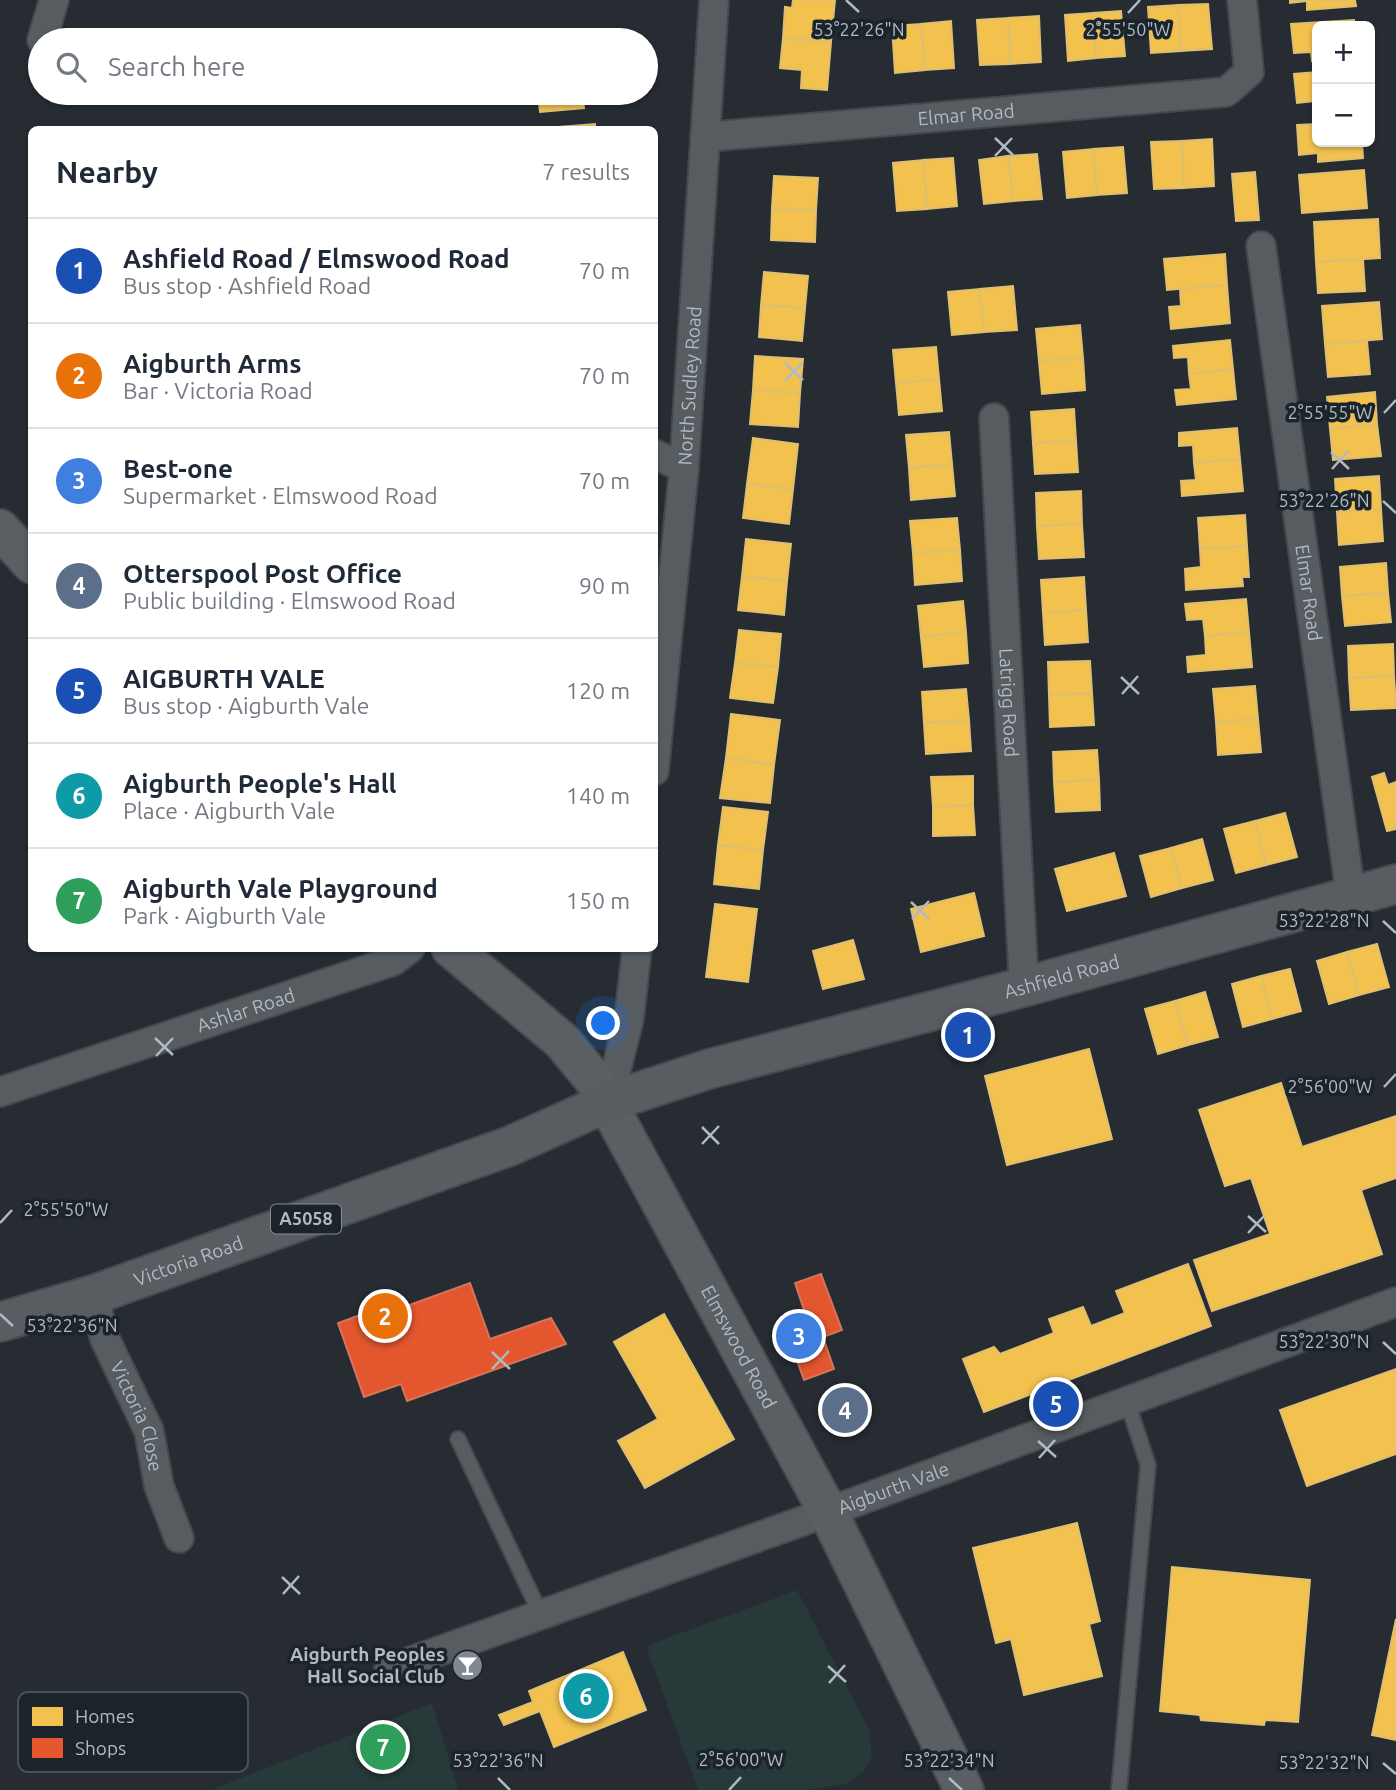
<!DOCTYPE html>
<meta charset="utf-8">
<style>
:root{--surface:#fff;--page:#f2f2f3;--text:#1f2937;--muted:#747a83;--line:#e0e1e3;--accent:#808890}
body{margin:0;font-family:Ubuntu,sans-serif;background:var(--page);color:var(--text)}
.controls{position:absolute;right:21px;top:21px;display:grid;overflow:hidden;border-radius:10px;box-shadow:0 2px 5px #0004}
.controls button{width:63px;height:63px;display:grid;place-items:center;padding:0;border:0;border-bottom:2px solid var(--line);background:var(--surface);color:var(--text);font:35px sans-serif}
.you{position:absolute;left:604px;top:1024px;width:24px;height:24px;margin:-18px;border:5px solid #fff;border-radius:50%;background:#1a73e8;box-shadow:0 0 0 10px #1a73e833}
.badge{display:grid;place-items:center;width:46px;height:46px;border-radius:50%;background:var(--accent);color:#fff;font-size:23px;font-weight:700}
.pin{position:absolute;translate:-50% -50%;border:4px solid #fff;box-shadow:0 2px 7px #0006}
.list{margin:0;padding:0;list-style:none}
h2{display:flex;justify-content:space-between;align-items:center;height:91px;margin:0;padding:0 28px;font-size:30px}
h2 small{font-size:23px;font-weight:400;color:var(--muted)}
.list li{display:grid;grid-template-columns:46px 1fr auto;gap:21px;align-items:center;box-sizing:border-box;height:105px;padding:0 28px;border-top:2px solid var(--line)}
.list b{display:block;font-size:26px;white-space:nowrap}
.list p{margin:0;font-size:23px;white-space:nowrap;color:var(--muted)}
.list em{font-size:23px;font-style:normal;color:var(--muted)}
.icon{flex:none;width:38px;height:38px;fill:none;stroke:currentColor;stroke-width:2;stroke-linecap:round;stroke-linejoin:round}
.map{position:relative;flex:none;width:1396px;height:1790px;overflow:hidden}
.search{position:absolute;background:var(--surface);box-shadow:0 2px 5px #0004;left:28px;top:28px;width:630px;height:77px;display:flex;align-items:center;gap:18px;box-sizing:border-box;padding:0 24px;border-radius:38px;color:var(--muted);font-size:26px}
.panel{position:absolute;background:var(--surface);box-shadow:0 2px 5px #0004;left:28px;top:126px;width:630px;height:826px;border-radius:10px}
.map>svg:first-child{display:block}
</style>
<div class="map">
<svg width="1396" height="1790" viewBox="0 0 1396 1790">
<rect width="100%" height="100%" fill="#262c32"/>
<g fill="#273938">
<polygon points="797,1590 869,1730 872,1757 864,1770 849,1783 806,1790 698,1790 646,1646"/>
<polygon points="432,1703 458,1790 211,1790"/>
</g>
<g fill="#f2c14e" stroke="#debf71" stroke-width="2">
<polygon points="793,0 835,0 831,42 783,38 785,7 792,8"/>
<polygon points="1290,0 1355,0 1356,6 1307,10 1307,1 1290,3"/>
<polygon points="1208,4 1212,49 1181,51 1178,5"/>
<polygon points="1178,5 1181,51 1151,53 1148,7"/>
<polygon points="1121,11 1125,56 1096,58 1093,13"/>
<polygon points="1093,13 1096,58 1068,61 1065,15"/>
<polygon points="1039,16 1041,62 1010,64 1008,18"/>
<polygon points="1008,18 1010,64 980,65 977,20"/>
<polygon points="1354,20 1354,26 1317,26 1317,60 1312,61 1311,52 1294,53 1291,24"/>
<polygon points="951,21 954,68 925,70 921,24"/>
<polygon points="921,24 925,70 895,73 892,26"/>
<polygon points="783,38 831,42 827,90 801,88 802,70 780,68"/>
<polygon points="1317,72 1317,108 1315,101 1297,103 1294,74"/>
<polygon points="538,93 582,93 584,108 540,112"/>
<polygon points="595,124 595,130 533,130 533,129"/>
<polygon points="1317,124 1317,142 1362,142 1363,158 1318,162 1318,153 1299,155 1297,125"/>
<polygon points="1212,139 1214,186 1184,188 1182,141"/>
<polygon points="1182,141 1184,188 1154,189 1151,142"/>
<polygon points="1123,147 1127,193 1097,195 1093,149"/>
<polygon points="1093,149 1097,195 1067,198 1063,152"/>
<polygon points="1037,154 1042,199 1013,201 1008,156"/>
<polygon points="1008,156 1013,201 984,204 979,160"/>
<polygon points="953,158 957,206 927,209 923,160"/>
<polygon points="923,160 927,209 897,211 893,163"/>
<polygon points="1364,170 1367,208 1302,213 1299,175"/>
<polygon points="1255,172 1259,220 1236,221 1232,174"/>
<polygon points="774,176 818,178 816,210 772,208"/>
<polygon points="772,208 816,210 815,242 771,240"/>
<polygon points="1378,219 1380,258 1316,262 1314,222"/>
<polygon points="1225,254 1227,285 1167,290 1164,259"/>
<polygon points="1363,259 1365,291 1318,293 1316,262"/>
<polygon points="764,272 808,276 805,308 761,305"/>
<polygon points="1227,285 1230,323 1171,329 1169,307 1181,306 1180,289"/>
<polygon points="1013,286 1017,330 984,332 980,289"/>
<polygon points="980,289 984,332 952,335 948,292"/>
<polygon points="1379,302 1382,339 1325,344 1322,306"/>
<polygon points="761,305 805,308 802,341 759,337"/>
<polygon points="1080,325 1083,358 1039,361 1036,329"/>
<polygon points="1230,340 1233,369 1189,374 1188,357 1174,358 1173,346"/>
<polygon points="1367,341 1370,374 1328,377 1325,344"/>
<polygon points="936,347 939,379 896,383 893,350"/>
<polygon points="755,356 803,359 800,393 753,390"/>
<polygon points="1083,358 1085,390 1042,394 1039,361"/>
<polygon points="1233,369 1236,399 1177,405 1175,390 1191,389 1189,374"/>
<polygon points="939,379 942,411 899,415 896,383"/>
<polygon points="753,390 800,393 798,427 750,424"/>
<polygon points="1375,392 1377,424 1330,429 1327,397"/>
<polygon points="1074,409 1076,441 1033,443 1031,412"/>
<polygon points="1377,424 1381,456 1333,460 1330,429"/>
<polygon points="1237,428 1240,459 1194,463 1193,445 1179,446 1179,433"/>
<polygon points="949,432 952,464 909,468 906,435"/>
<polygon points="753,438 798,444 793,489 747,484"/>
<polygon points="1076,441 1078,472 1035,474 1033,443"/>
<polygon points="1240,459 1243,491 1182,496 1181,481 1196,480 1194,463"/>
<polygon points="952,464 955,496 911,500 909,468"/>
<polygon points="1379,476 1381,509 1337,512 1335,479"/>
<polygon points="747,484 793,489 789,524 743,518"/>
<polygon points="1081,491 1082,524 1037,526 1036,493"/>
<polygon points="1381,509 1383,541 1339,545 1337,512"/>
<polygon points="1245,515 1247,546 1200,549 1198,518"/>
<polygon points="957,518 960,550 913,553 910,521"/>
<polygon points="1082,524 1084,557 1039,559 1037,526"/>
<polygon points="746,539 791,544 787,581 742,576"/>
<polygon points="1247,546 1249,577 1242,577 1243,586 1186,590 1185,569 1201,567 1200,549"/>
<polygon points="960,550 962,581 915,585 913,553"/>
<polygon points="1386,563 1388,593 1342,596 1340,567"/>
<polygon points="742,576 787,581 784,615 738,610"/>
<polygon points="1084,577 1086,610 1043,613 1041,580"/>
<polygon points="1388,593 1391,622 1345,626 1342,596"/>
<polygon points="1246,599 1249,632 1205,636 1203,619 1187,620 1185,604"/>
<polygon points="963,601 966,632 921,637 918,606"/>
<polygon points="1086,610 1088,642 1045,645 1043,613"/>
<polygon points="739,630 781,634 778,667 735,663"/>
<polygon points="966,632 968,663 924,667 921,637"/>
<polygon points="1249,632 1252,667 1188,672 1187,657 1206,655 1205,636"/>
<polygon points="1393,644 1394,676 1349,678 1348,646"/>
<polygon points="1090,661 1092,693 1049,695 1048,662"/>
<polygon points="735,663 778,667 773,703 730,698"/>
<polygon points="1394,676 1396,708 1351,710 1349,678"/>
<polygon points="1255,686 1258,719 1216,722 1213,689"/>
<polygon points="966,689 969,720 924,723 922,692"/>
<polygon points="1092,693 1094,725 1050,727 1049,695"/>
<polygon points="731,714 780,720 774,765 726,758"/>
<polygon points="1258,719 1261,752 1218,755 1216,722"/>
<polygon points="969,720 971,751 926,754 924,723"/>
<polygon points="1097,750 1099,780 1054,782 1053,752"/>
<polygon points="726,758 774,765 770,803 720,798"/>
<polygon points="1384,773 1388,785 1396,782 1396,829 1387,831 1372,777"/>
<polygon points="973,776 973,805 933,807 931,777"/>
<polygon points="1099,780 1100,810 1056,812 1054,782"/>
<polygon points="973,805 975,835 933,836 933,807"/>
<polygon points="723,807 768,812 763,850 718,845"/>
<polygon points="1285,813 1297,857 1266,865 1255,821"/>
<polygon points="1255,821 1266,865 1236,873 1224,829"/>
<polygon points="1202,839 1213,880 1182,888 1171,848"/>
<polygon points="718,845 763,850 759,889 714,884"/>
<polygon points="1171,848 1182,888 1151,897 1140,856"/>
<polygon points="1114,853 1126,896 1067,911 1055,869"/>
<polygon points="974,893 984,936 921,952 911,909"/>
<polygon points="715,904 757,909 748,982 706,977"/>
<polygon points="853,940 864,979 823,989 813,951"/>
<polygon points="1377,944 1389,987 1359,995 1347,952"/>
<polygon points="1347,952 1359,995 1329,1004 1317,961"/>
<polygon points="1290,969 1301,1011 1272,1019 1261,976"/>
<polygon points="1261,976 1272,1019 1243,1027 1232,984"/>
<polygon points="1205,992 1218,1037 1188,1045 1175,1001"/>
<polygon points="1175,1001 1188,1045 1158,1054 1145,1009"/>
<polygon points="1089,1049 1112,1139 1007,1165 985,1076"/>
<polygon points="1281,1083 1302,1147 1396,1116 1396,1178 1361,1190 1382,1254 1212,1311 1194,1260 1270,1234 1251,1178 1225,1186 1199,1110"/>
<polygon points="1188,1264 1211,1326 984,1412 963,1359 994,1347 1000,1354 1054,1333 1049,1319 1083,1307 1091,1326 1125,1313 1116,1291"/>
<polygon points="664,1314 734,1439 645,1488 618,1441 658,1419 614,1342"/>
<polygon points="1396,1369 1396,1454 1307,1486 1280,1410"/>
<polygon points="1077,1523 1100,1621 1089,1624 1102,1676 1024,1695 1011,1639 996,1643 973,1548"/>
<polygon points="1172,1567 1310,1580 1298,1722 1265,1720 1264,1725 1201,1720 1200,1715 1160,1711"/>
<polygon points="1396,1619 1396,1740 1372,1735"/>
<polygon points="623,1652 646,1710 554,1747 540,1711 504,1725 499,1715 533,1702 529,1691"/>
</g>
<g fill="#e4572e" stroke="#d4755b" stroke-width="2">
<polygon points="821,1274 842,1330 823,1337 834,1369 804,1380 783,1321 805,1313 795,1283"/>
<polygon points="470,1283 490,1339 551,1318 566,1344 407,1401 401,1384 364,1397 338,1323 379,1308 382,1315"/>
</g>
<g fill="none" stroke-linecap="round" stroke-linejoin="round">
<defs>
<g id="lane">
<polyline points="458,1439 541,1615"/>
<polyline points="1119,1790 1148,1465 1127,1401"/>
</g>
<g id="street">
<polyline points="42,40 54,0"/>
<path id="s1" d="M 705,137 L 1226,92 L 1249,72 L 1242,0"/>
<path id="s2" d="M 1261,246 L 1351,897"/>
<path id="s3" d="M 994,418 L 1024,987"/>
<polyline points="654,454 684,468"/>
<path id="s4" d="M 654,771 L 684,468 L 714,0"/>
<path id="s5" d="M 0,1092 L 393,961 L 410,948"/>
<polyline points="608,1102 629,1019 637,948"/>
<path id="s6" d="M 93,1295 L 105,1339 L 149,1431 L 159,1486 L 179,1538"/>
<path id="s7" d="M 389,1669 L 828,1512 L 1396,1302"/>
</g>
<g id="secondary">
<polyline points="0,529 32,564"/>
<path id="s8" d="M 451,948 L 562,1041 L 596,1082 L 828,1512 L 964,1790"/>
</g>
<g id="primary">
<path id="s9" d="M 0,1322 L 93,1295 L 350,1203 L 510,1146 L 608,1102 L 709,1069 L 1024,987 L 1396,884"/>
</g>
</defs>
<use href="#lane" stroke="#44484c" stroke-width="18"/>
<use href="#street" stroke="#44484c" stroke-width="32"/>
<use href="#secondary" stroke="#44484c" stroke-width="42"/>
<use href="#primary" stroke="#44494f" stroke-width="42"/>
<use href="#lane" stroke="#575c60" stroke-width="14"/>
<use href="#street" stroke="#575c60" stroke-width="28"/>
<use href="#secondary" stroke="#5a5f64" stroke-width="38"/>
<use href="#primary" stroke="#595d62" stroke-width="38"/>
</g>
<path fill="none" stroke="#b0bac3" stroke-width="2.5" d="M 846,0 L 859,12M 1128,13 L 1140,0M 995,138 L 1013,155M 995,156 L 1012,138M 785,363 L 803,380M 785,381 L 802,363M 1384,413 L 1396,400M 1331,452 L 1349,469M 1332,469 L 1348,451M 1383,501 L 1396,513M 1121,677 L 1139,694M 1122,694 L 1138,676M 911,902 L 929,919M 912,919 L 929,901M 1383,921 L 1396,933M 155,1038 L 173,1055M 156,1056 L 173,1038M 1384,1087 L 1396,1074M 702,1127 L 719,1144M 702,1144 L 719,1126M 1248,1216 L 1266,1232M 0,1223 L 12,1210M 1248,1233 L 1265,1215M 0,1314 L 13,1326M 1383,1342 L 1396,1354M 492,1352 L 510,1369M 492,1369 L 509,1351M 1038,1441 L 1056,1457M 1039,1458 L 1055,1440M 282,1577 L 300,1594M 283,1594 L 299,1576M 828,1666 L 846,1682M 829,1683 L 845,1665M 1383,1763 L 1396,1774M 498,1778 L 510,1790M 949,1778 L 962,1790M 729,1790 L 741,1777"/>
<defs>
<symbol id="bar-disc" viewBox="-11 -11 22 22"><circle r="9.5" fill="#808890" stroke="#1b242b"/><path d="M-6-5H6L.8 .8V4.5H3.5V6h-7V4.5H-.8V.8Z" fill="#fff"/></symbol>
</defs>
<g fill-rule="evenodd">
<use href="#bar-disc" x="450" y="1648" width="35" height="35"/>
</g>
<g text-anchor="middle" stroke-width="7" stroke-linejoin="round" paint-order="stroke">
<rect fill="#1b242b" stroke="#838d95" stroke-width="2" x="271" y="1204.5" width="70" height="29" rx="5"/>
<g font-size="18" font-weight="bold" fill="#b0bac3">
<text x="306" y="1225">A5058</text>
</g>
<g font-size="19" fill="#b0bac3" stroke="#1b242b">
<text dy="7" stroke="none"><textPath href="#s1" startOffset="262">Elmar Road</textPath></text>
<text dy="7" stroke="none"><textPath href="#s4" startOffset="387">North Sudley Road</textPath></text>
<text dy="7" stroke="none"><textPath href="#s2" startOffset="350">Elmar Road</textPath></text>
<text dy="7" stroke="none"><textPath href="#s3" startOffset="285">Latrigg Road</textPath></text>
<text dy="7" stroke="none"><textPath href="#s9" startOffset="1118">Ashfield Road</textPath></text>
<text dy="7" stroke="none"><textPath href="#s5" startOffset="259">Ashlar Road</textPath></text>
<text dy="7" stroke="none"><textPath href="#s9" startOffset="198">Victoria Road</textPath></text>
<text dy="7" stroke="none"><textPath href="#s8" startOffset="499">Elmswood Road</textPath></text>
<text dy="7" stroke="none"><textPath href="#s6" startOffset="130">Victoria Close</textPath></text>
<text dy="7" stroke="none"><textPath href="#s7" startOffset="536">Aigburth Vale</textPath></text>
</g>
<g font-size="19" font-weight="bold" fill="#b0bac3" stroke="#1b242b" text-anchor="end">
<text x="445" y="1661">Aigburth Peoples<tspan x="445" dy="22">Hall Social Club</tspan></text>
</g>
</g>
<rect x="18" y="1692" width="230" height="80" rx="10" fill="#1b242b" stroke="#485159" stroke-width="2"/>
<rect x="32" y="1707" width="31" height="19" fill="#f2c14e"/>
<rect x="32" y="1738" width="31" height="20" fill="#e4572e"/>
<g font-size="19" fill="#b0bac3">
<text x="75" y="1723">Homes</text>
<text x="75" y="1755">Shops</text>
</g>
<g font-size="18" text-anchor="middle" fill="#b0bac3" stroke="#1b242b" stroke-width="7" stroke-linejoin="round" paint-order="stroke">
<text x="859" y="36">53°22'26"N</text>
<text x="1128" y="36">2°55'50"W</text>
<text x="1330" y="419">2°55'55"W</text>
<text x="1324" y="507">53°22'26"N</text>
<text x="1324" y="927">53°22'28"N</text>
<text x="1330" y="1093">2°56'00"W</text>
<text x="66" y="1216">2°55'50"W</text>
<text x="72" y="1332">53°22'36"N</text>
<text x="1324" y="1348">53°22'30"N</text>
<text x="741" y="1766">2°56'00"W</text>
<text x="498" y="1767">53°22'36"N</text>
<text x="949" y="1767">53°22'34"N</text>
<text x="1324" y="1769">53°22'32"N</text>
</g>
</svg>
<div class="controls">
<button>+</button>
<button>−</button>
</div>
<div class="you"></div>
<div class="pin badge" style="left:968px;top:1035px;background:#1a4fb4">1</div>
<div class="pin badge" style="left:385px;top:1316px;background:#e8710a">2</div>
<div class="pin badge" style="left:799px;top:1336px;background:#3f7fe0">3</div>
<div class="pin badge" style="left:845px;top:1410px;background:#5c6f8a">4</div>
<div class="pin badge" style="left:1056px;top:1404px;background:#1a4fb4">5</div>
<div class="pin badge" style="left:586px;top:1696px;background:#0f9aa8">6</div>
<div class="pin badge" style="left:383px;top:1747px;background:#2e9e5b">7</div>
<div class="search"><svg class="icon" aria-label="search" viewBox="0 0 24 24"><circle cx="10" cy="10" r="6"/><path d="M15 15l6 6"/></svg>Search here</div>
<section class="panel">
<h2>Nearby<small>7 results</small></h2>
<ul class="list">
<li><span class="badge" style="background:#1a4fb4">1</span><div><b>Ashfield Road / Elmswood Road</b><p>Bus stop · Ashfield Road</p></div><em>70 m</em></li>
<li><span class="badge" style="background:#e8710a">2</span><div><b>Aigburth Arms</b><p>Bar · Victoria Road</p></div><em>70 m</em></li>
<li><span class="badge" style="background:#3f7fe0">3</span><div><b>Best-one</b><p>Supermarket · Elmswood Road</p></div><em>70 m</em></li>
<li><span class="badge" style="background:#5c6f8a">4</span><div><b>Otterspool Post Office</b><p>Public building · Elmswood Road</p></div><em>90 m</em></li>
<li><span class="badge" style="background:#1a4fb4">5</span><div><b>AIGBURTH VALE</b><p>Bus stop · Aigburth Vale</p></div><em>120 m</em></li>
<li><span class="badge" style="background:#0f9aa8">6</span><div><b>Aigburth People's Hall</b><p>Place · Aigburth Vale</p></div><em>140 m</em></li>
<li><span class="badge" style="background:#2e9e5b">7</span><div><b>Aigburth Vale Playground</b><p>Park · Aigburth Vale</p></div><em>150 m</em></li>
</ul>
</section>
</div>
